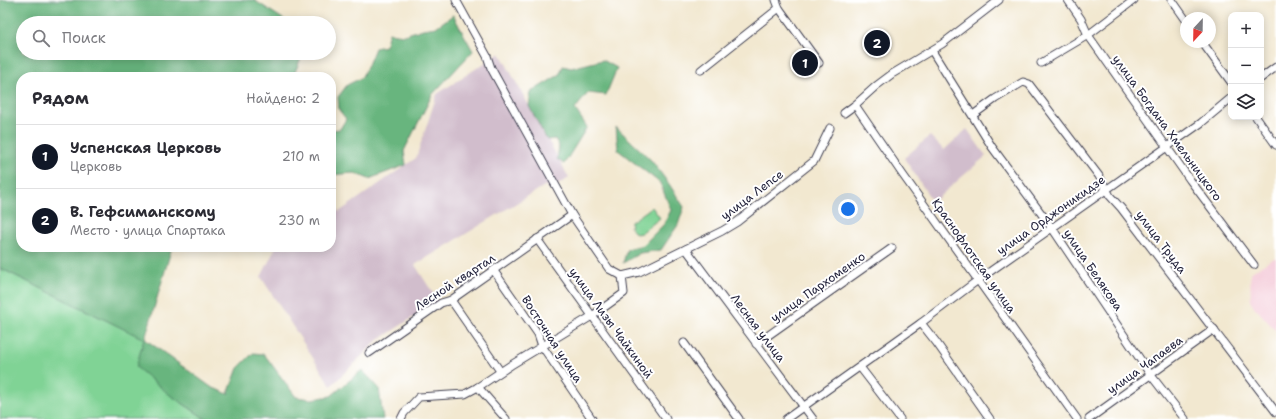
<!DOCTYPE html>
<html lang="ru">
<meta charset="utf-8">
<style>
:root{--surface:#fff;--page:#f2f2f3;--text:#2b2b33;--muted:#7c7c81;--line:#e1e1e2;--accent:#111827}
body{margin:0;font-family:"Shantell Sans",sans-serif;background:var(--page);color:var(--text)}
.controls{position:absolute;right:12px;top:12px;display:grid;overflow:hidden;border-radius:8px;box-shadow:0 2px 10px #0003}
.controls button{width:36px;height:36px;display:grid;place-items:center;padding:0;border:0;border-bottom:1px solid var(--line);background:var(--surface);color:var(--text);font:20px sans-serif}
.compass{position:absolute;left:1180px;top:12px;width:36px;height:36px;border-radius:50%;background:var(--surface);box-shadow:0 2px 10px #0003;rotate:202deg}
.you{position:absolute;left:848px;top:209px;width:14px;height:14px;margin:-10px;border:3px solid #fff;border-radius:50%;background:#1a73e8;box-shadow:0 0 0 6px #1a73e833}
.badge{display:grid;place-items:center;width:26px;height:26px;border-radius:50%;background:var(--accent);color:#fff;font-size:13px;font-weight:700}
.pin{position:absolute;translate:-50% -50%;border:2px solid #fff;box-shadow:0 1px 4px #0006}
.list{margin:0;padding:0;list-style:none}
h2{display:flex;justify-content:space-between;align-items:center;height:52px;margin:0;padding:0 16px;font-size:17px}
h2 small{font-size:13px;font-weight:400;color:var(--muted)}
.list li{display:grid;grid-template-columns:26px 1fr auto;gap:12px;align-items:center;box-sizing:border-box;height:64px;padding:0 16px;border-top:1px solid var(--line)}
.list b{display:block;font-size:15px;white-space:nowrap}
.list p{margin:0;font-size:13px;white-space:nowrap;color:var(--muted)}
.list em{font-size:13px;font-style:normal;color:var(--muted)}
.icon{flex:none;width:22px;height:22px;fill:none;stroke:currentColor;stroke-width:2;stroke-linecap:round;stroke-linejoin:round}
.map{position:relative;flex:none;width:1276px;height:419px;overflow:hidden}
.search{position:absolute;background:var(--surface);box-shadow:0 2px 10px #0003;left:16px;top:16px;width:320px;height:44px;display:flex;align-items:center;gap:10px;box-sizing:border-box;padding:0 14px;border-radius:22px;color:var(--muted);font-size:15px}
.panel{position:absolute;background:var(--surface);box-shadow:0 2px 10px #0003;left:16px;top:72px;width:320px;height:180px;border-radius:16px}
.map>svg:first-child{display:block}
</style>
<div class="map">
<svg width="1276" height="419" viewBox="0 0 1276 419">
<rect width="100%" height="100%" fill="#fff"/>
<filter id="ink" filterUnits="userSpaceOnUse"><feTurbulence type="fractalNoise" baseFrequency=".025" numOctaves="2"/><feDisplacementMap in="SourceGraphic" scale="8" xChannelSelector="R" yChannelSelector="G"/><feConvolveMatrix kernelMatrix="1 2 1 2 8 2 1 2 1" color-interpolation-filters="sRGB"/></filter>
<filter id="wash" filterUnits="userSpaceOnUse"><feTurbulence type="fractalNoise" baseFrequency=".012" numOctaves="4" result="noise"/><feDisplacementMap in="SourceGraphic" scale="16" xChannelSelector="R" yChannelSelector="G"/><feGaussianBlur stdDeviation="0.9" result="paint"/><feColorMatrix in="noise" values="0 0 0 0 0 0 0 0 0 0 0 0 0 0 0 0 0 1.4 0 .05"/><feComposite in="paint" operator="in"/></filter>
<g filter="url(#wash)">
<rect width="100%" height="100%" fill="#f2e8d0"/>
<polygon fill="#f5cfdc" points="1276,257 1276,331 1251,303 1250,273"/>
<g fill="#d1bdcc">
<polygon points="500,53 569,178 550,190 546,185 415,265 438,301 377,341 331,386 261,277 276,247 331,247 331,203 339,212 416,158 437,94"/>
<polygon points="967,129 986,156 933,202 904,158 930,136 944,150"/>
</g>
<g fill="#80d395" stroke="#517a68">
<polygon points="652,207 660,218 641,233 636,234 630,227 631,222"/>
<polygon points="0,268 145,339 170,395 206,419 0,419"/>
</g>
<g fill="#68b57e" stroke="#456c5c">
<polygon points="0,0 254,0 289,23 23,23 23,53 303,53 293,77 21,77 21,247 172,247 145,339 211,387 228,394 238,368 253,353 264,354 296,397 312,399 331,396 362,370 379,388 383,419 206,419 170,395 136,367 144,339 0,268"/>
<polygon points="453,15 473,51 432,95 404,151 406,165 369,179 354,173 331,175 331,130 340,129 346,119 339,110 338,97 347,85 361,78 368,65 375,48 385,46 389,33 404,35 423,29 436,27"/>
<polygon points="603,60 617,68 606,95 588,93 575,109 587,127 564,164 557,159 559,146 555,139 547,140 529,106 531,92 559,75 563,66 571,68"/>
<polygon points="616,127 651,160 669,184 684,207 678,225 661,250 640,253 623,263 627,249 643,245 664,224 671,210 660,183 618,150"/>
</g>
</g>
<g filter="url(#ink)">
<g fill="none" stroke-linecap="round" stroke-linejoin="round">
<defs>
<g id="minor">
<polyline points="456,0 487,56 491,68 572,215 609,269 622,276 639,272 722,231 737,222 814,161 830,128"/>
<polyline points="776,0 779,8 819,63"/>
<polyline points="1068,0 1081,19 1088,35 1190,180 1254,265"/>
<polyline points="1172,0 1186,20"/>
<polyline points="1202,42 1231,82"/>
<polyline points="932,51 992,147 1052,228 1150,374 1185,419"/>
<polyline points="1041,63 1088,35 1134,0"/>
<polyline points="701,70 779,8"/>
<polyline points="1261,78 1276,67"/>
<polyline points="855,105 903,175 1077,419"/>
<polyline points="844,113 855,105 876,86 892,74 942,44 999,0"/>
<polyline points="973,115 995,99 1023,82 1029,84 1099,176 1110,196 1121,208 1276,412"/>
<polyline points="1256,117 1276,145"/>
<polyline points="537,239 666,419"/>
<polyline points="686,249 813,419"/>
<polyline points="494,271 538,334 542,346 592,419"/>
<polyline points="451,300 500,371"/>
<polyline points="921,323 936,342 990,419"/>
<polyline points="684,343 739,419"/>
<polyline points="756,344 892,248"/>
<polyline points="369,353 441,303 451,300 572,215"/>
<polyline points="860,367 900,419"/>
<polyline points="478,387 506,419"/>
<polyline points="401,419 404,413 419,397 465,394 478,387 511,365 592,316 624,293 622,276"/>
<polyline points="786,419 921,323 978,280 1201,123 1231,98"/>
<polyline points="1089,419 1214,329"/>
</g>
</defs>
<use href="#minor" stroke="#414051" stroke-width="9"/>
<use href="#minor" stroke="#fff" stroke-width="7"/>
</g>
</g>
<g text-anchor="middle" stroke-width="4" stroke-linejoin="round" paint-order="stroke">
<g font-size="12" fill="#22223b" stroke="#fff">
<text transform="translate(1167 128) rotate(54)" y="4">улица Богдана Хмельницкого</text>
<text transform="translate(752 195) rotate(-37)" y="4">улица Лепсе</text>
<text transform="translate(1051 215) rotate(-35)" y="4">улица Орджоникидзе</text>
<text transform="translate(1161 242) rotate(53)" y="4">улица Труда</text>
<text transform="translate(974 256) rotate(55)" y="4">Краснофлотская улица</text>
<text transform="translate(1093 270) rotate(56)" y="4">улица Белякова</text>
<text transform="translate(455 282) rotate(-33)" y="4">Лесной квартал</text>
<text transform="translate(818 287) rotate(-35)" y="4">улица Пархоменко</text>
<text transform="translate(611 323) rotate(54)" y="4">улица Лизы Чайкиной</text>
<text transform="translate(758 328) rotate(53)" y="4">Лесная улица</text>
<text transform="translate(552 339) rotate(57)" y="4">Восточная улица</text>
<text transform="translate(1145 365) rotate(-36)" y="4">улица Чапаева</text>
</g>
</g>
</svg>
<div class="controls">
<button>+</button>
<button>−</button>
<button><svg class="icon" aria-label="layers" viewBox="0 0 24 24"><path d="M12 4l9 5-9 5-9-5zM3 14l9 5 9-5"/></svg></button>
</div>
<svg class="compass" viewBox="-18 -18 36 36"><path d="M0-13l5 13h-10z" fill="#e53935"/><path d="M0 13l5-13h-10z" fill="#7c7c81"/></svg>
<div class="you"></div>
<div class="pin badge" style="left:805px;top:63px">1</div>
<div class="pin badge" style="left:877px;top:43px">2</div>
<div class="search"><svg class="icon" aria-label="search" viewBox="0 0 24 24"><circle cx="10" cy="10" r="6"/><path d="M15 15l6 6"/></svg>Поиск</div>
<section class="panel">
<h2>Рядом<small>Найдено: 2</small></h2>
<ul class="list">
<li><span class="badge">1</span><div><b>Успенская Церковь</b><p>Церковь</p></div><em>210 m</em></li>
<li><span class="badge">2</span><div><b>В. Гефсиманскому</b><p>Место · улица Спартака</p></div><em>230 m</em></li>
</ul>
</section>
</div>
